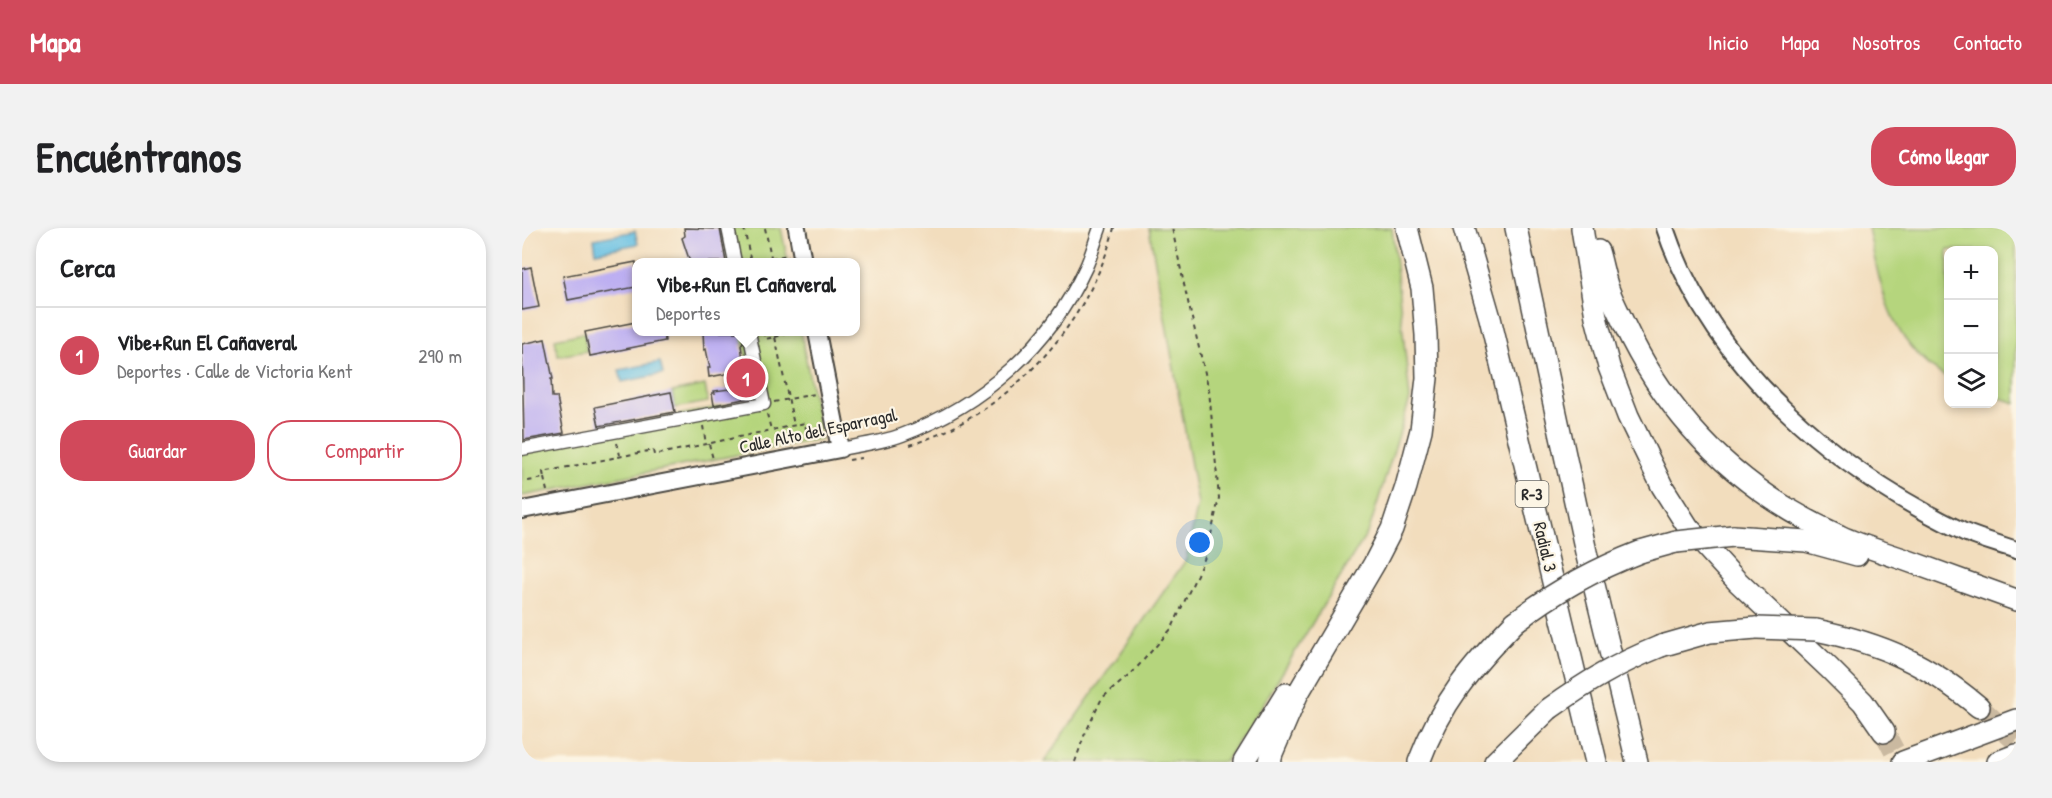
<!DOCTYPE html>
<html lang="es">
<meta charset="utf-8">
<style>
:root{--surface:#fff;--page:#f2f2f2;--text:#202124;--muted:#757577;--line:#e0e0e0;--accent:#d1495b}
body{margin:0;font-family:"Patrick Hand",sans-serif;background:var(--page);color:var(--text)}
.controls{position:absolute;right:18px;top:18px;display:grid;overflow:hidden;border-radius:12px;box-shadow:0 3px 9px #0003}
.controls button{width:54px;height:54px;display:grid;place-items:center;padding:0;border:0;border-bottom:2px solid var(--line);background:var(--surface);color:var(--text);font:30px sans-serif}
.you{position:absolute;left:678px;top:315px;width:21px;height:21px;margin:-15px;border:4px solid #fff;border-radius:50%;background:#1a73e8;box-shadow:0 0 0 9px #1a73e833}
.badge{display:grid;place-items:center;width:39px;height:39px;border-radius:50%;background:var(--accent);color:#fff;font-size:20px;font-weight:700}
.pin{position:absolute;translate:-50% -50%;border:3px solid #fff;box-shadow:0 2px 6px #0006}
.popup{position:absolute;left:110px;top:30px;width:228px;height:78px;box-sizing:border-box;display:grid;place-content:center;border-radius:12px;background:var(--surface);filter:drop-shadow(0 2px 4px #0005);font-size:20px;white-space:nowrap;color:var(--muted)}
.popup b{font-size:22px;color:var(--text)}
.popup::after{content:'';position:absolute;left:50%;top:100%;margin-left:-12px;border:12px solid transparent;border-top-color:var(--surface)}
.list{margin:0;padding:0;list-style:none}
h2{display:flex;justify-content:space-between;align-items:center;height:78px;margin:0;padding:0 24px;font-size:26px}
h2 small{font-size:20px;font-weight:400;color:var(--muted)}
.list li{display:grid;grid-template-columns:39px 1fr auto;gap:18px;align-items:center;box-sizing:border-box;height:96px;padding:0 24px;border-top:2px solid var(--line)}
.list b{display:block;font-size:22px;white-space:nowrap}
.list p{margin:0;font-size:20px;white-space:nowrap;color:var(--muted)}
.list em{font-size:20px;font-style:normal;color:var(--muted)}
.actions{display:flex;gap:12px;padding:18px 24px}
.actions a{flex:1;padding:14px 0;border:2px solid var(--accent);border-radius:24px;text-align:center;font-size:21px;color:var(--accent)}
.actions .main{background:var(--accent);color:#fff}
.icon{flex:none;width:33px;height:33px;fill:none;stroke:currentColor;stroke-width:2;stroke-linecap:round;stroke-linejoin:round}
.map{position:relative;flex:none;width:1494px;height:534px;overflow:hidden;border-radius:24px}
header{display:flex;align-items:center;gap:36px;box-sizing:border-box;height:84px;padding:0 30px;background:var(--accent);color:#fff}
header strong{font-size:28px}
nav{display:flex;gap:33px;margin-inline-start:auto;font-size:21px}
.intro{display:flex;align-items:center;justify-content:space-between;box-sizing:border-box;height:144px;padding:0 36px}
h1{margin:0;font-size:42px}
.button{padding:15px 27px;border-radius:24px;background:var(--accent);color:#fff;font-size:21px;font-weight:700}
main{display:flex;gap:36px;padding:0 36px}
aside{flex:1;background:var(--surface);border-radius:24px;box-shadow:0 3px 9px #0003}
.map>svg:first-child{display:block}
</style>
<header>
<strong>Mapa</strong>
<nav><a>Inicio</a><a>Mapa</a><a>Nosotros</a><a>Contacto</a></nav>
</header>
<div class="intro"><h1>Encuéntranos</h1><a class="button">Cómo llegar</a></div>
<main>
<aside>
<h2>Cerca<small></small></h2>
<ul class="list">
<li><span class="badge">1</span><div><b>Vibe+Run El Cañaveral</b><p>Deportes · Calle de Victoria Kent</p></div><em>290 m</em></li>
</ul>
<div class="actions"><a class="main">Guardar</a><a>Compartir</a></div>
</aside>
<div class="map">
<svg width="1494" height="534" viewBox="0 0 1494 534">
<rect width="100%" height="100%" fill="#fcf5e5"/>
<filter id="ink" filterUnits="userSpaceOnUse"><feTurbulence type="fractalNoise" baseFrequency=".0167" numOctaves="2"/><feDisplacementMap in="SourceGraphic" scale="12" xChannelSelector="R" yChannelSelector="G"/><feConvolveMatrix kernelMatrix="1 2 1 2 8 2 1 2 1" color-interpolation-filters="sRGB"/></filter>
<filter id="wash" filterUnits="userSpaceOnUse"><feTurbulence type="fractalNoise" baseFrequency=".008" numOctaves="4" result="noise"/><feDisplacementMap in="SourceGraphic" scale="24" xChannelSelector="R" yChannelSelector="G"/><feGaussianBlur stdDeviation="1.35" result="paint"/><feColorMatrix in="noise" values="0 0 0 0 0 0 0 0 0 0 0 0 0 0 0 0 0 1.4 0 .05"/><feComposite in="paint" operator="in"/></filter>
<g filter="url(#wash)">
<rect width="100%" height="100%" fill="#f2ddbd"/>
<g fill="#b5d57d" stroke="#708054" stroke-width="1.5">
<polygon points="200,0 259,0 266,34 206,34"/>
<polygon points="627,0 870,0 888,171 847,302 745,470 703,534 522,534 664,332 676,276"/>
<path d="M 1346,0 L 1494,0 L 1494,175 L 1472,168 L 1472,22 L 1426,22 L 1426,150 C 1367,117 1359,60 1346,0 Z"/>
<polygon points="219,104 279,104 299,211 0,268 0,217 233,172"/>
<polygon points="62,105 65,123 36,128 33,111"/>
<polygon points="183,157 186,174 153,180 150,164"/>
</g>
<g fill="#66c0e3" stroke="#487687" stroke-width="1.5">
<polygon points="113,3 116,16 74,24 72,11"/>
<polygon points="138,134 141,146 100,154 97,142"/>
</g>
<g id="blocks">
<g fill="#bbadf2">
<polygon points="162,0 198,1 204,34 168,34 160,10 163,8"/>
<polygon points="114,34 114,59 46,72 41,48"/>
<polygon points="9,39 17,79 0,82 0,41"/>
<polygon points="114,94 114,104 142,104 143,113 68,128 63,104"/>
<polygon points="181,104 217,104 219,105 221,114 219,117 221,132 224,132 226,142 187,149 186,140 188,140 184,121 182,122"/>
<polygon points="23,111 31,151 29,151 30,169 35,169 42,205 2,212 0,116"/>
<polygon points="230,158 232,169 192,177 190,165 193,165 192,163"/>
<polygon points="149,164 153,184 77,198 73,179"/>
</g>
</g>
</g>
<g filter="url(#ink)">
<use href="#blocks" fill-opacity="0" stroke="#494641" stroke-width="1.5"/>
<g fill="none" stroke-linecap="round" stroke-linejoin="round">
<g stroke="#cab9a0" stroke-width="21" stroke-dasharray="21 10" stroke-linecap="butt">
<polyline points="1457,479 1494,513"/>
<polyline points="1362,504 1378,534"/>
</g>
<defs>
<g id="street">
<polyline points="206,0 213,34"/>
<polyline points="0,221 242,176 227,104"/>
<path d="M 318,221 C 339,217 361,214 380,207 C 461,177 528,117 564,39 C 570,26 573,13 578,0"/>
</g>
<g id="secondary">
<polyline points="275,0 281,34"/>
<path d="M 1143,0 C 1189,138 1314,243 1442,304 C 1459,311 1477,316 1494,322"/>
<polyline points="0,282 318,221 295,104"/>
</g>
<g id="highway">
<polyline points="942,0 968,90 1074,534"/>
<polyline points="994,0 1064,324 1115,534"/>
<polyline points="1060,0 1074,89 1087,139 1106,188 1140,258 1166,299 1215,353 1307,440 1341,474 1362,504"/>
<path d="M 1076,23 C 1080,36 1082,50 1087,63 C 1091,74 1097,85 1102,96 C 1148,194 1219,264 1318,308 C 1337,317 1358,323 1378,330 C 1417,344 1455,358 1494,372"/>
<polyline points="1211,308 1284,313 1335,327"/>
<polyline points="1118,324 1154,314"/>
<path d="M 1294,402 C 1361,416 1404,435 1457,479"/>
<polyline points="1139,418 1188,404 1234,400"/>
<polyline points="722,534 764,466"/>
<polyline points="748,534 750,525 775,467 852,336 870,301 884,259 899,202 905,150 904,107 900,60 885,0"/>
<path d="M 897,534 C 919,475 949,439 993,394"/>
<polyline points="973,534 1027,481"/>
<polyline points="1381,534 1494,492"/>
<polyline points="1476,534 1494,527"/>
</g>
</defs>
<use href="#street" stroke="#494641" stroke-width="15"/>
<use href="#secondary" stroke="#494641" stroke-width="20"/>
<use href="#highway" stroke="#494641" stroke-width="24"/>
<g stroke="#494641" stroke-width="2" stroke-dasharray="4.5 4.5" stroke-linecap="butt">
<polyline points="222,0 229,34"/>
<polyline points="243,0 250,34"/>
<polyline points="249,30 267,27"/>
<polyline points="242,104 243,111 253,109 272,197"/>
<polyline points="253,109 264,106 263,104"/>
<polyline points="252,174 293,166"/>
<polyline points="245,186 249,202"/>
<polyline points="181,198 184,216"/>
<polyline points="95,215 98,227"/>
<polyline points="187,216 191,231"/>
<path d="M 388,217 C 485,187 567,98 592,0"/>
<polyline points="327,232 339,230"/>
<polyline points="22,250 25,263"/>
<polyline points="6,253 22,250 21,244 131,222 132,227 283,195 286,213"/>
<polyline points="553,534 562,508 580,470 610,445 650,400 685,325 697,270 687,162 663,61 650,0"/>
</g>
<use href="#street" stroke="#fff" stroke-width="12"/>
<use href="#secondary" stroke="#fff" stroke-width="16"/>
<use href="#highway" stroke="#fff" stroke-width="21"/>
<defs>
<g id="highway-bridge">
<polyline points="1154,314 1211,308"/>
<path d="M 993,394 C 1033,363 1071,342 1118,324"/>
<polyline points="1234,400 1294,402"/>
<path d="M 1027,481 C 1066,453 1095,436 1139,418"/>
</g>
</defs>
<use href="#highway-bridge" stroke="#494641" stroke-width="24" stroke-linecap="butt"/>
<use href="#highway-bridge" stroke="#fff" stroke-width="21"/>
</g>
</g>
<g text-anchor="middle" stroke-width="4.5" stroke-linejoin="round" paint-order="stroke">
<rect fill="#fcf5e5" stroke="#6a6863" stroke-width="1.5" x="993.5" y="253" width="33" height="26" rx="4.5"/>
<g font-size="16" font-weight="bold" fill="#2b2b2b">
<text x="1010" y="272">R-3</text>
</g>
<g font-size="18" fill="#2b2b2b" stroke="#fcf5e5">
<text transform="translate(296 203) rotate(-12)" y="6">Calle Alto del Esparragal</text>
<text transform="translate(1023 319) rotate(77)" y="6">Radial 3</text>
</g>
</g>
</svg>
<div class="controls">
<button>+</button>
<button>−</button>
<button><svg class="icon" aria-label="layers" viewBox="0 0 24 24"><path d="M12 4l9 5-9 5-9-5zM3 14l9 5 9-5"/></svg></button>
</div>
<div class="you"></div>
<div class="pin badge" style="left:224px;top:150px">1</div>
<div class="popup"><b>Vibe+Run El Cañaveral</b>Deportes</div>
</div>
</main>
